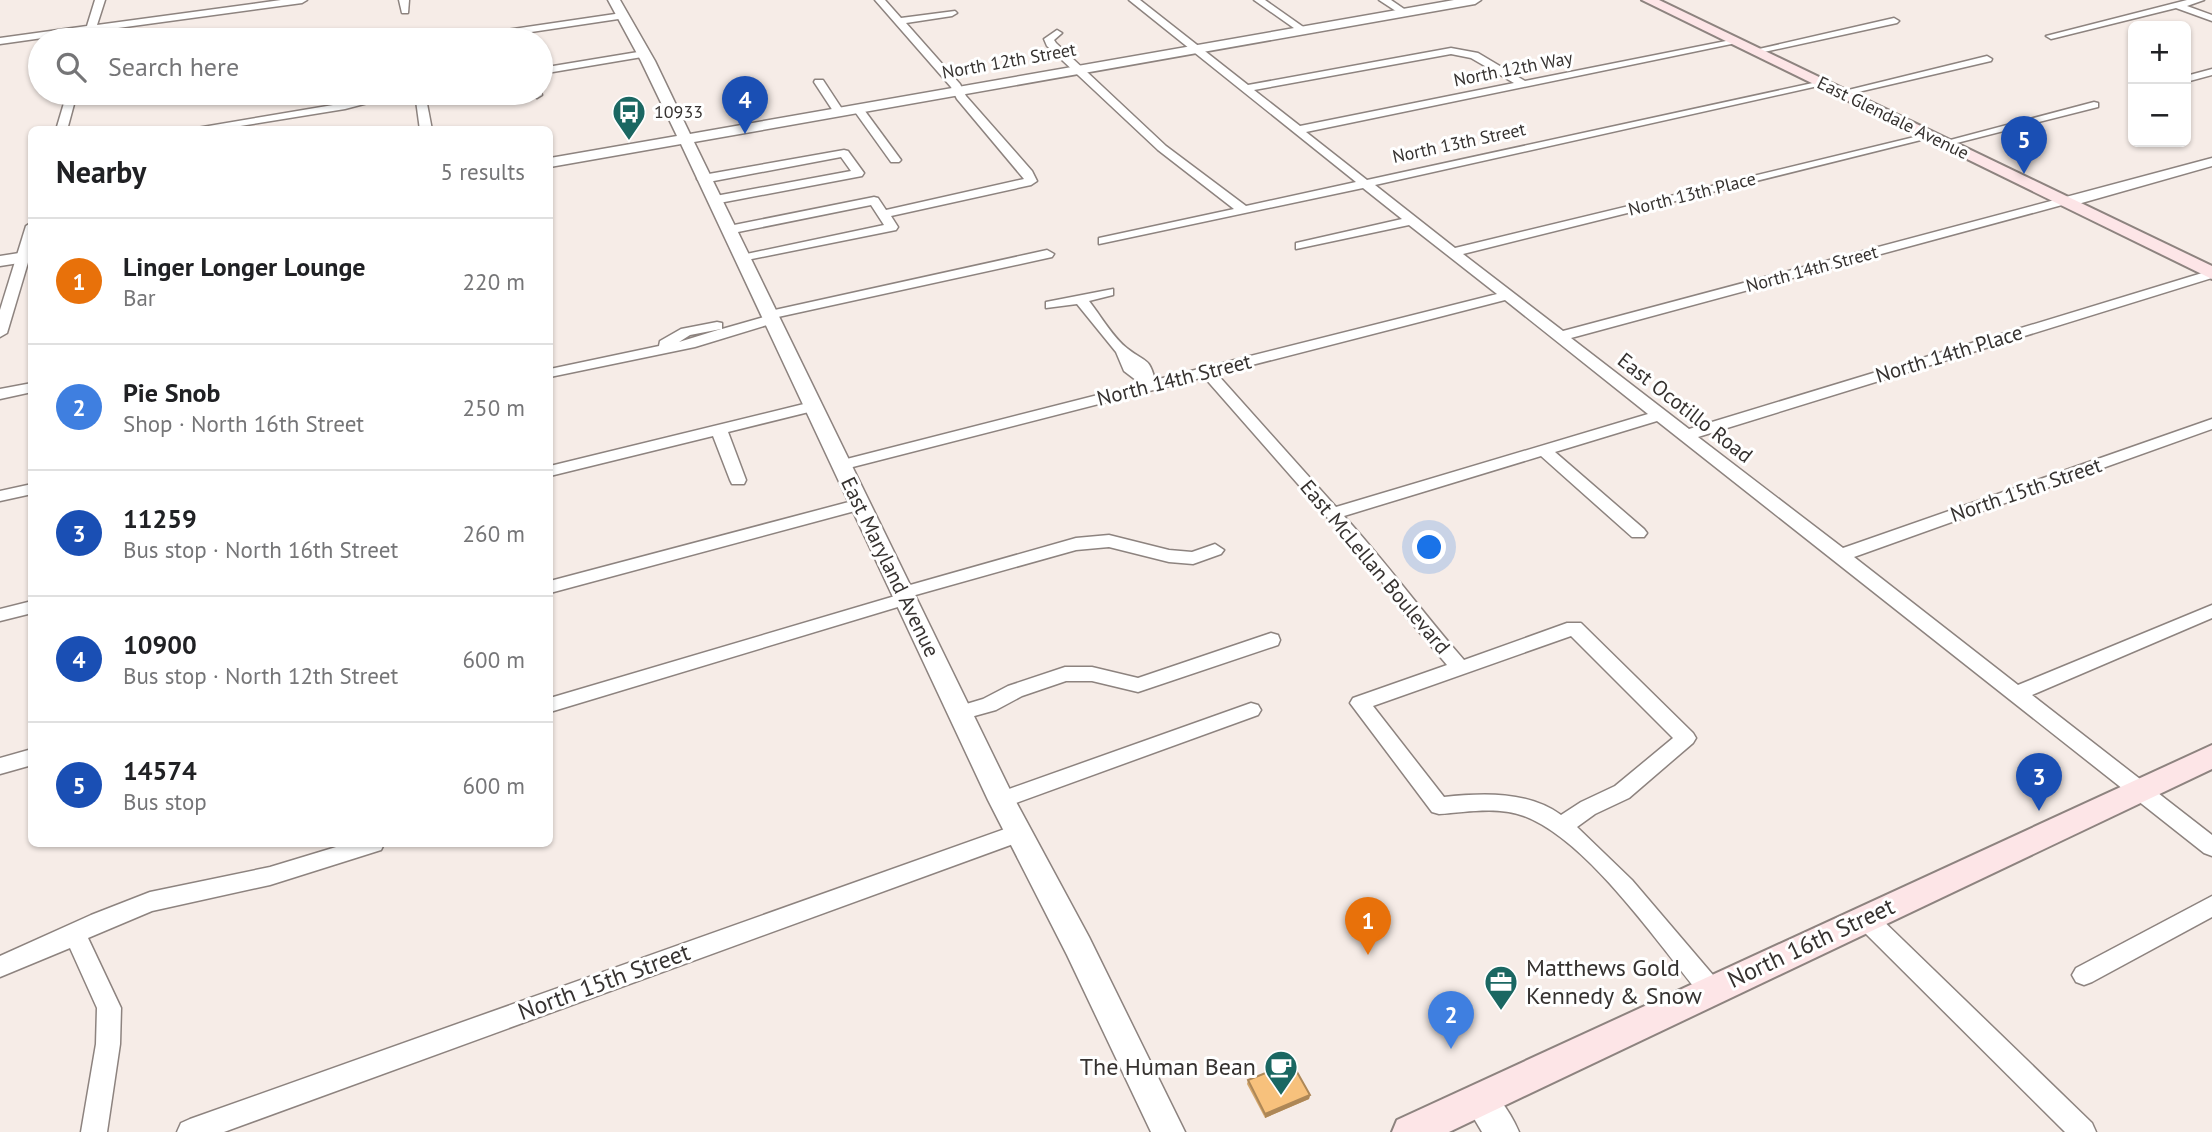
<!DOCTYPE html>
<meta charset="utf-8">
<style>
:root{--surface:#fff;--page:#f2f2f2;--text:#202124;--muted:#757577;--line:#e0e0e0;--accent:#1a6762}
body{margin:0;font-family:"PT Sans",sans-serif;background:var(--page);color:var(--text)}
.controls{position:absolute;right:21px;top:21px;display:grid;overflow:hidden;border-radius:10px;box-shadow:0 2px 5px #0004}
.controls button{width:63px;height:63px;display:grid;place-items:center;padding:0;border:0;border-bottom:2px solid var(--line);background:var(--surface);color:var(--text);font:35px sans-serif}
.you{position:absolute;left:1430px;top:548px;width:24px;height:24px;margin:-18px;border:5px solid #fff;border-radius:50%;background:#1a73e8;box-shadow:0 0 0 10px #1a73e833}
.badge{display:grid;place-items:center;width:46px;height:46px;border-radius:50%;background:var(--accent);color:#fff;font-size:23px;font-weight:700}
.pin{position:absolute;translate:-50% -58px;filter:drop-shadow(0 2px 4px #0008)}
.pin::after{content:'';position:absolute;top:37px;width:24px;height:21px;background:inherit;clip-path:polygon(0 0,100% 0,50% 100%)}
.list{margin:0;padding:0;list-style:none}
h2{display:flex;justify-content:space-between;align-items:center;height:91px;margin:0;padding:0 28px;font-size:30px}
h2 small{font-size:23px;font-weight:400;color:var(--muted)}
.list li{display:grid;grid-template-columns:46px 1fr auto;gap:21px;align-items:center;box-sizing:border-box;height:126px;padding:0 28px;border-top:2px solid var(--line)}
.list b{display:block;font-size:26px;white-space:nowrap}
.list p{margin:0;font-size:23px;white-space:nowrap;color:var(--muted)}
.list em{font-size:23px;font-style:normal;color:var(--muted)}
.icon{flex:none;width:38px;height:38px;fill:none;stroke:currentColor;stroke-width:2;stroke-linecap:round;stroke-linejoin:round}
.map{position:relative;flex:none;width:2212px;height:1132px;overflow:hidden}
.search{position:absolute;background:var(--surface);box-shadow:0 2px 5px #0004;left:28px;top:28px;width:525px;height:77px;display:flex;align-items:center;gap:18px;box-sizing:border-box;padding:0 24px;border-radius:38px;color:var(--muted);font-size:26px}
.panel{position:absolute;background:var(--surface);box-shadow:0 2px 5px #0004;left:28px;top:126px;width:525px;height:721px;border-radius:10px}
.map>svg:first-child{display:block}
</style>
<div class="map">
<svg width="2212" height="1132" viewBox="0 0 2212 1132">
<rect width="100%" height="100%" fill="#f6ece7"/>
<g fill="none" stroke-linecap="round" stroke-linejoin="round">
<defs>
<g id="minor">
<polygon points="95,0 105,0 97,25 281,0 307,0 302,3 96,31 93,39 89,40 84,37 85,32 0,44 0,38 87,26"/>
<polygon points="399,0 409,0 408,13 402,13"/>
<polygon points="875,0 885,0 901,18 955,11 957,13 952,16 906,23 960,84 966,96 1032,171 1037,181 1031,185 891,216 898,227 896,230 737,262 737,256 884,225 871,205 728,234 724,233 724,227 874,197 878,198 886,210 1024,179 957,99 951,87"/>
<path d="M 1129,0 L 1140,0 L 1248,85 L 1451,48 L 1478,53 L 1525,81 L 1736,39 L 1741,42 L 1306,132 L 1367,180 L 1822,81 L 1827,84 L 1375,185 L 1455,248 L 1931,133 L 1937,136 L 1463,254 L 1563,331 L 2212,158 L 2212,166 L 2071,206 L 2062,205 L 1571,338 L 1689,429 L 2212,270 L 2212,278 L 1698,437 L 1843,548 L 2212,419 L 2212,429 L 1854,557 L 2018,685 L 2212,605 L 2212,618 L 2032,695 L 2212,835 L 2212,856 L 2204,853 L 1657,421 L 1555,452 L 1644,529 L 1647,533 L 1644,537 L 1632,537 L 1541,456 L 1344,516 C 1386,562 1422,612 1464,660 L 1567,623 L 1581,623 L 1693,733 L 1696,738 L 1693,743 L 1629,798 L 1595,814 L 1577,827 L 1632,880 L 1719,982 L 1723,990 L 1719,998 L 1711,1001 L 1703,998 C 1659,945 1588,840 1524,816 C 1499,806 1465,812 1439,814 L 1432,812 L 1350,703 L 1353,698 L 1447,665 L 1404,614 L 1376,573 L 1204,377 L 841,470 L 835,468 L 833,465 L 835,462 L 1141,384 L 1124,371 L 1116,352 L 1077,304 L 1046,308 L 1046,302 L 1113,289 L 1113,295 L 1089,301 C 1101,316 1113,338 1128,349 C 1146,363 1149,357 1155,380 L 1497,294 L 1409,225 L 1296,249 L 1296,243 L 1402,219 L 1363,188 L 1099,244 L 1099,238 L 1234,209 L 1158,150 L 1047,46 L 1044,39 L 1057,30 L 1062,33 L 1054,40 L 1056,43 L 1166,146 L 1246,206 L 1356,182 ZM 1451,54 L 1471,58 L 1514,83 L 1300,126 L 1254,90 ZM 1505,300 L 1648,414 L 1336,507 L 1217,374 ZM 1571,636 L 1673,738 L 1615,786 L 1581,802 L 1561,815 C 1528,791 1483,793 1444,797 L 1373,706 Z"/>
<polygon points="1254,0 1265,0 1309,31 1301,33"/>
<polygon points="1379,0 1391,0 1410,13 1402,15"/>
<polygon points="2187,0 2204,0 2187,6 2212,15 2212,21 2176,8 2051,39 2046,36"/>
<polygon points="622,13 627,16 625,18 478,40 454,40 459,37"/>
<polygon points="1894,18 1899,21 1897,23 1755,54 1750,51"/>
<polygon points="644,51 648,52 648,56 541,74 541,68"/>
<polygon points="1987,56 1992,59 1991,61 1841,96 1836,93"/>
<polygon points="2212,69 2212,75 2186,82 2186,76"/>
<polygon points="815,80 823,80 844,112 843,114 835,114 814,82"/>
<polygon points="541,92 542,95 537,98 531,93"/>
<polygon points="67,93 77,93 67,130 56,130"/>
<polygon points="388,93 406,93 345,109 215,130 185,130 345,103"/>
<polygon points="415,93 425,93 432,130 420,130"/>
<polygon points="2094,102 2098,103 2098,107 1945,146 1939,143"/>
<polygon points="854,107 862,107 901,160 899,162 891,162 853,109"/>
<polygon points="844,150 848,151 864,173 862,176 714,204 708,200 710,197 851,171 841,157 703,183 697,179 703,175"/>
<polygon points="32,222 32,249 7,333 0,337 0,310 26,226"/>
<path d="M 1047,250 L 1054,254 L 1052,257 L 778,317 L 777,322 L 695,347 L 550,377 L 550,369 L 659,346 L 660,341 L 681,329 L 717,322 L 722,323 L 722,329 L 764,317 L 765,312 L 770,311 ZM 721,329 L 679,342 L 690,335 Z"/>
<polygon points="32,383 32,392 0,399 0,389"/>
<polygon points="812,402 820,407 817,410 728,432 746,480 744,484 732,484 730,480 713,436 550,476 550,466"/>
<polygon points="32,484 32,494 0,501 0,491"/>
<polygon points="860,499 868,504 866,508 550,593 550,581"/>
<polygon points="1109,535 1169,550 1192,552 1215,544 1224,550 1221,554 1193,564 1169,562 1109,547 1076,550 912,596 911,603 550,712 550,698 895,596 896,589 1076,538"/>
<polygon points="32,601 32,613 0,621 0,609"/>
<polygon points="1271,633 1278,635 1280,640 1278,645 1138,692 1092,681 1066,681 1022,696 996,710 960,720 953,718 950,713 953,708 983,699 1008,686 1065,667 1092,667 1138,678"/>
<polygon points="1251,703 1258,705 1261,710 1258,715 1002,808 995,806 992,800 995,794"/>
<polygon points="32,749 32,765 0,774 0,758"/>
<polygon points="1019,824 1027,827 1030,833 1027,839 224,1132 177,1132 181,1123 190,1119"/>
<polygon points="346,844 384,844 381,850 270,885 152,911 88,938 121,1008 120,1044 107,1132 81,1132 96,1044 97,1008 70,948 0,977 0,956 91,915 150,892 270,867"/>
<polygon points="2212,896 2212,917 2092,982 2084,985 2076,982 2072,975 2076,968"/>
<polygon points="1865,908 1873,911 2092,1123 2096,1132 2065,1132 1857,925 1854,918 1857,911"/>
</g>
<g id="tertiary">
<polygon points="608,0 620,0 655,61 690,134 1454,0 1481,0 1475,4 694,142 1014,798 1089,937 1185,1132 1151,1132 1067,955 988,800 681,144 550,167 550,158 677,136 641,61"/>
<polygon points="32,251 32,261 0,266 0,256"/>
<path d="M 1479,1084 C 1498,1092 1511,1114 1519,1132 L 1482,1132 L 1463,1100 L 1467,1089 Z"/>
</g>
<g id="secondary">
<polygon points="1642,0 1659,0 2212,266 2212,279"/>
<polygon points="2212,745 2212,769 1449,1132 1392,1132 1397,1120"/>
</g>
</defs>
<use href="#minor" stroke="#8d837f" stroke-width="3"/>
<use href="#tertiary" stroke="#8d837f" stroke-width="3"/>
<use href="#secondary" stroke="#8d837f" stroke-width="4"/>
<use href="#minor" fill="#fff" fill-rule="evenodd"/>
<use href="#tertiary" fill="#fff" fill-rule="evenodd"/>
<use href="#secondary" fill="#fde5e7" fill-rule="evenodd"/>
</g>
<polygon fill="#d4a66b" points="1248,1080 1274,1082 1310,1095 1309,1099 1265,1118 1247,1084"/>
<polygon fill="#ad8757" points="1310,1095 1309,1099 1265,1118 1265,1114"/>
<polygon fill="#f7c17c" stroke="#ad8757" stroke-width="2" points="1268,1072 1274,1082 1297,1072 1310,1095 1265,1114 1248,1080"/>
<defs>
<symbol id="bus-pin" viewBox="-11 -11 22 30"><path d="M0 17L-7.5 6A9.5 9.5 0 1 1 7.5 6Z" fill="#1a6762" stroke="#fff"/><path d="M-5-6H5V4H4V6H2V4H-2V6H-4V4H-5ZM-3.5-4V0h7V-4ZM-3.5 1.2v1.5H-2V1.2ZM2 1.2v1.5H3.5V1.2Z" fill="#fff"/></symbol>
<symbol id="office-pin" viewBox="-11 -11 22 30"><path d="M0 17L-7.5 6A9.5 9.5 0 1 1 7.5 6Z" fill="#1a6762" stroke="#fff"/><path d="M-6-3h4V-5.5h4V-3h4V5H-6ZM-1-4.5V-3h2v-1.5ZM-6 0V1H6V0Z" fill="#fff"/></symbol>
<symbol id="cafe-pin" viewBox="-11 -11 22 30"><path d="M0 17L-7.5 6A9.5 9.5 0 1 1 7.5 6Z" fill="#1a6762" stroke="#fff"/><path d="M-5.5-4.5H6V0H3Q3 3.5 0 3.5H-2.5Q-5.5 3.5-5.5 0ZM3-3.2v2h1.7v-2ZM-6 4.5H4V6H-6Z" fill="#fff"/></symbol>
</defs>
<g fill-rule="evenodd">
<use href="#bus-pin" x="610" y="93" width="38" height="52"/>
<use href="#office-pin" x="1482" y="963" width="38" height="52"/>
<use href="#cafe-pin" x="1262" y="1048" width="38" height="52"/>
</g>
<g text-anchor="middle" stroke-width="6" stroke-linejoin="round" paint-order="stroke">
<g font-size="18" fill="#363230" stroke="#fff">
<text transform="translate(1009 61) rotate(-10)" y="6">North 12th Street</text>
<text transform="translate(1513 69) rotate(-11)" y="6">North 12th Way</text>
<text transform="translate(1893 118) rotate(26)" y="6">East Glendale Avenue</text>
<text transform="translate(1459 143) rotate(-12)" y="6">North 13th Street</text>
<text transform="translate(1692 194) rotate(-14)" y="6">North 13th Place</text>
<text transform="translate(1812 269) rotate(-15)" y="6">North 14th Street</text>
</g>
<g font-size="18" fill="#363230" stroke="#fff" text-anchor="start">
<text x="654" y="118">10933</text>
</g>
<g font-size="21" fill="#363230" stroke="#fff">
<text transform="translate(1949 354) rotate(-17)" y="7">North 14th Place</text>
<text transform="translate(1174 380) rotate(-14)" y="7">North 14th Street</text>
<text transform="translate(1685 408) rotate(38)" y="7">East Ocotillo Road</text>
<text transform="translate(2026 490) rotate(-19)" y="7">North 15th Street</text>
<text transform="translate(890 567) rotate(64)" y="7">East Maryland Avenue</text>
<text transform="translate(1375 567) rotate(50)" y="7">East McLellan Boulevard</text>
</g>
<g font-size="24" fill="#363230" stroke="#fff">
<text transform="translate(1811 943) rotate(-25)" y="8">North 16th Street</text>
<text transform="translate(604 982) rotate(-20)" y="8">North 15th Street</text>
</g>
<g font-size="24" fill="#363230" stroke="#fff" text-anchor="start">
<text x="1526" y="976">Matthews Gold<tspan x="1526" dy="28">Kennedy &amp; Snow</tspan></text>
<text x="1256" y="1075" text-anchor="end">The Human Bean</text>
</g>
</g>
</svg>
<div class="controls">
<button>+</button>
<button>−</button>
</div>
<div class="you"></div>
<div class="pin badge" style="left:1368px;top:955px;background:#e8710a">1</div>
<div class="pin badge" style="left:1451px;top:1049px;background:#3f7fe0">2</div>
<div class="pin badge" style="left:2039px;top:811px;background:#1a4fb4">3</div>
<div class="pin badge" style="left:745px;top:134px;background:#1a4fb4">4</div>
<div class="pin badge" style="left:2024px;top:174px;background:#1a4fb4">5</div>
<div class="search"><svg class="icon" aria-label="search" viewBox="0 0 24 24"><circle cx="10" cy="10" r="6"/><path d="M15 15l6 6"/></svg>Search here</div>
<section class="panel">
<h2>Nearby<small>5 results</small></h2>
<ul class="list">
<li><span class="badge" style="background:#e8710a">1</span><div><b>Linger Longer Lounge</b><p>Bar</p></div><em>220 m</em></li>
<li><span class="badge" style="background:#3f7fe0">2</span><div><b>Pie Snob</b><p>Shop · North 16th Street</p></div><em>250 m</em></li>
<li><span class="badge" style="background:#1a4fb4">3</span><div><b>11259</b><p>Bus stop · North 16th Street</p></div><em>260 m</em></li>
<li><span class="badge" style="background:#1a4fb4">4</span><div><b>10900</b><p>Bus stop · North 12th Street</p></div><em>600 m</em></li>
<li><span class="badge" style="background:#1a4fb4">5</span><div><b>14574</b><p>Bus stop</p></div><em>600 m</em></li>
</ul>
</section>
</div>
